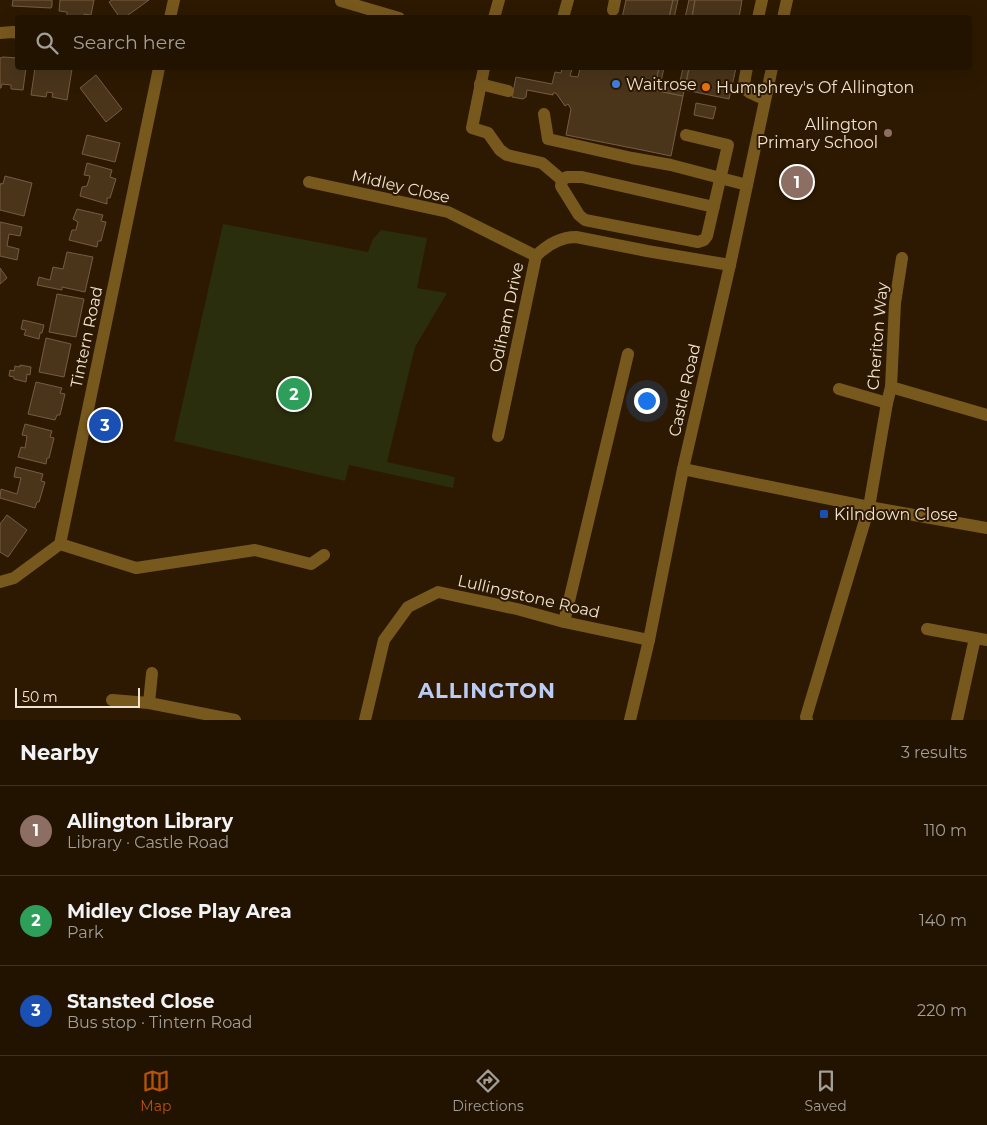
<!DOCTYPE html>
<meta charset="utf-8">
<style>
:root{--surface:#221301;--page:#2a1c0b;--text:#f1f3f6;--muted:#a29e99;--line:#3f3223;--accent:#b45309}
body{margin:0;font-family:Montserrat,sans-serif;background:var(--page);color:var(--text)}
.scale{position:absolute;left:15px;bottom:12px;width:125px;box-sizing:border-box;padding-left:5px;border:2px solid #f1e3d4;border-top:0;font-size:14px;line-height:18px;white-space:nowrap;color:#f1e3d4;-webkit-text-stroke:4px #2d1901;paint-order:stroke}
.you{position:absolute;left:646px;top:400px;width:18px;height:18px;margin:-12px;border:4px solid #fff;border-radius:50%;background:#1a73e8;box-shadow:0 0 0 8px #1a73e833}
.badge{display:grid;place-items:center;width:32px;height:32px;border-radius:50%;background:var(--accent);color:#fff;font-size:16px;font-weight:700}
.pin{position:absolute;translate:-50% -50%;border:2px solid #fff;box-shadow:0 1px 5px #0006}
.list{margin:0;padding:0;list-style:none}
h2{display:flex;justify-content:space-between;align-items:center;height:65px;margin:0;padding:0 20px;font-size:21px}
h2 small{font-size:16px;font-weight:400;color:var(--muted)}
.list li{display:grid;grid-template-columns:32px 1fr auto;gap:15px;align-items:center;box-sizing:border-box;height:90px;padding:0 20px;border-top:1px solid var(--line)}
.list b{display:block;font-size:19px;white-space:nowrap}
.list p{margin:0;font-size:16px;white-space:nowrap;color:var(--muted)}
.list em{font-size:16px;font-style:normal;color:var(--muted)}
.icon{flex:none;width:28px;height:28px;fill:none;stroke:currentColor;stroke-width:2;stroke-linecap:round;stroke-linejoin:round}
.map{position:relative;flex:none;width:987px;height:720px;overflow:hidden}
.search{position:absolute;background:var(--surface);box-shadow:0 5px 20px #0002;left:15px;right:15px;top:15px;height:55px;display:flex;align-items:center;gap:12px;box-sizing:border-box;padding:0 18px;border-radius:5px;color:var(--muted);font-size:19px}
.sheet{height:335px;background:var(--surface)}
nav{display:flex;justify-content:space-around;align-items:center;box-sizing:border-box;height:70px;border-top:1px solid var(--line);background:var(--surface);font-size:14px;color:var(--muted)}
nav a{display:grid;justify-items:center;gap:2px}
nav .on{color:var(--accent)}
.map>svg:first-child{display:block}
</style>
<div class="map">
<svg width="987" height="720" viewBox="0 0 987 720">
<rect width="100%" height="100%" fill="#2d1901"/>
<polygon fill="#2a2e0c" points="223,224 368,252 373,239 381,230 427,238 417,288 447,293 415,347 387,462 455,477 453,488 349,465 345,481 174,441"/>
<g fill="#4a351b" stroke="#755d43">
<polygon points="13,0 52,0 52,6 51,8 12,6"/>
<polygon points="60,0 94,0 91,15 84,14 85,17 67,16 67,12 59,11"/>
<polygon points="112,0 149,0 124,18 120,18 109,2"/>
<polygon points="626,0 673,0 669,18 622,18"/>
<polygon points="673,0 678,0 674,18 669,18"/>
<polygon points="689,0 695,0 692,18 685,18"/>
<polygon points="695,0 742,0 739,18 692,18"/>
<polygon points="3,57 18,58 18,68 26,68 23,90 11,89 11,85 2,84 1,88 0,88 0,58"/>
<polygon points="35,68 63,68 72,69 67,100 52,97 53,93 47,92 46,97 31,95"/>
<polygon points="562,68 572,69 570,76 578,77 580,68 659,68 654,90 683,96 671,156 642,150 566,135 571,109 568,104 565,106 556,93 553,93 553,95 527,90 526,97 523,99 512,97 516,77 552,84 555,72 561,73"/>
<polygon points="659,68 664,68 660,86 678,90 683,68 689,68 683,96 654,90"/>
<polygon points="689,68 736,68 729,99 685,90"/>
<polygon points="96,75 122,109 106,122 80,88"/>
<polygon points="696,103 716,107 713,119 694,115"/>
<polygon points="87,135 120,143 115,162 82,154"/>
<polygon points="87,163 112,170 110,177 116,179 110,198 107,198 107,204 80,196 82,187 87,186 90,176 84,175"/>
<polygon points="5,176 32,183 24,216 0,210 0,186 1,183 3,184"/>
<polygon points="77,209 103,215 101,221 106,222 101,241 98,241 97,247 69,240 72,230 76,230 78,222 73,219"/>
<polygon points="0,222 22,227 20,236 9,234 7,246 19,249 17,260 0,256"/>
<polygon points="67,252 93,257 85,292 62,287 62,290 37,285 39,277 50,280 53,267 63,269"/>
<polygon points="0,268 7,278 0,284"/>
<polygon points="57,294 84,299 76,337 49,332"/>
<polygon points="23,320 44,325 42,333 40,333 39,339 24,335 26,330 21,329"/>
<polygon points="46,338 71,344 64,377 39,372"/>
<polygon points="20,365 31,367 30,375 27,374 26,382 14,379 14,377 9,376 10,370 14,371 15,366 20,367"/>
<polygon points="36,382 62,388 60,393 65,394 60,415 57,415 55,420 28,414"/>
<polygon points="25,424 52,431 50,437 54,438 49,458 47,458 46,464 18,457 21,447 25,448 27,436 22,435"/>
<polygon points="16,467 43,474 41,481 45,482 39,502 37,502 35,508 0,498 1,489 17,494 21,478 14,477"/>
<polygon points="7,515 27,530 8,557 0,552 0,524"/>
</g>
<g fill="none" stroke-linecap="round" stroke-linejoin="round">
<g stroke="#77591e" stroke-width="12">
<polyline points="341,1 399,18"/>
<polyline points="613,10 615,0"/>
<polyline points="170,18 174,0"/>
<polyline points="494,18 499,0"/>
<polyline points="563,18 568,0"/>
<polyline points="758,18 762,0"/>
<polyline points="783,18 787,0"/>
<polyline points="0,33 13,32 18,33"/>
<polyline points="484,68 472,128 488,133 500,150 507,155 542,163 562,180"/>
<path d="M 747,68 C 742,92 742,89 764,99"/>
<polyline points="480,84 508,91"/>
<polyline points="544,114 548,139 632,158 671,165 747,185"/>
<polyline points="686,135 728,145 707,236 704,240 698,242 585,220 579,215 561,186 562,180 567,177 582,177 714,207"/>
<polyline points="309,182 448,212 536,256"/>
<polyline points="891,387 987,415"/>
<polyline points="839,389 887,403"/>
<path d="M 498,436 L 536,256 C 547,245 559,237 576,237 L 647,251 L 730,265"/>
<polyline points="683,469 869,507 987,528"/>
<polyline points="60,544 136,568 255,550 311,564 324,555"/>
<polyline points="0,582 14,578 60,544 159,68"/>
<polyline points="564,622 628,354"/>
<polyline points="927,629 987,640"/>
<polyline points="112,700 149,703 235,720"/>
<polyline points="149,703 152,673"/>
<polyline points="365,720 384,640 408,607 438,592 517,609 564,622 649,640"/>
<polyline points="630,720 649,640 683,469 730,265 772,68"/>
<polyline points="807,720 806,717 869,507 887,403 891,387 895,303 902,258"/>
<polyline points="957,720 975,638"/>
</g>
</g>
<circle fill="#3f7fe0" stroke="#2d1901" stroke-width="2" cx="616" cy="84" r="5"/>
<circle fill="#e8710a" stroke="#2d1901" stroke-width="2" cx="706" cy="87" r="5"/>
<circle fill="#8d6e63" stroke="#2d1901" stroke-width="2" cx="888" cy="133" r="5"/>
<rect fill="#1a4fb4" stroke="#2d1901" stroke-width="2" x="819" y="509" width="10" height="10" rx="2.5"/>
<g text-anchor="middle" stroke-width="4" stroke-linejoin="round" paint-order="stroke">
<g font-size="16" fill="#f1e3d4" stroke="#2d1901" text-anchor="start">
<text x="626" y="90">Waitrose</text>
<text x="716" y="93">Humphrey's Of Allington</text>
<text x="878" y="130" text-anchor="end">Allington<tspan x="878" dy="18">Primary School</tspan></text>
<text x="834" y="520">Kilndown Close</text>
</g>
<g font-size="16" fill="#f1e3d4" stroke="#2d1901">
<text transform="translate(401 186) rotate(13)" y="6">Midley Close</text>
<text transform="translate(506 317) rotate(-78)" y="6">Odiham Drive</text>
<text transform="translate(877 336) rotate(-85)" y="6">Cheriton Way</text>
<text transform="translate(86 337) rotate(-78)" y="6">Tintern Road</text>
<text transform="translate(684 390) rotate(-77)" y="6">Castle Road</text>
<text transform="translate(529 596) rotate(13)" y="6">Lullingstone Road</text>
</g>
<g font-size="21" font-weight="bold" letter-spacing="1" fill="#bacbf4" stroke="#2d1901">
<text x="487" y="698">ALLINGTON</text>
</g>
</g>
</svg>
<div class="scale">50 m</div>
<div class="you"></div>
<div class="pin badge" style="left:797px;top:182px;background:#8d6e63">1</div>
<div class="pin badge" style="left:294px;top:394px;background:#2e9e5b">2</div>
<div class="pin badge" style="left:105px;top:425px;background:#1a4fb4">3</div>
<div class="search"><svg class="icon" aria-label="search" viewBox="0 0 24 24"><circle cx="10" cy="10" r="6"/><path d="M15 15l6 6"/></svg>Search here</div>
</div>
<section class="sheet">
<h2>Nearby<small>3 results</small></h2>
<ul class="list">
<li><span class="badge" style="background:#8d6e63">1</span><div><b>Allington Library</b><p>Library · Castle Road</p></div><em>110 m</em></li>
<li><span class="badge" style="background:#2e9e5b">2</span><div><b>Midley Close Play Area</b><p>Park</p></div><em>140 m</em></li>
<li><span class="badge" style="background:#1a4fb4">3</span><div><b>Stansted Close</b><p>Bus stop · Tintern Road</p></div><em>220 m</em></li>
</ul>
</section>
<nav>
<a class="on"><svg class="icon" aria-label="map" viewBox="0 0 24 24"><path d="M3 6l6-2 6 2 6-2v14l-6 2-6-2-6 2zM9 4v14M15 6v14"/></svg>Map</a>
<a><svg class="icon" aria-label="directions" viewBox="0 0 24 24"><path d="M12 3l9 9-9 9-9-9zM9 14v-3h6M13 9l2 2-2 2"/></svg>Directions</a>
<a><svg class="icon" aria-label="saved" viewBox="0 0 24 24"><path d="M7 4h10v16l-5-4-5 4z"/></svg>Saved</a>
</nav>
